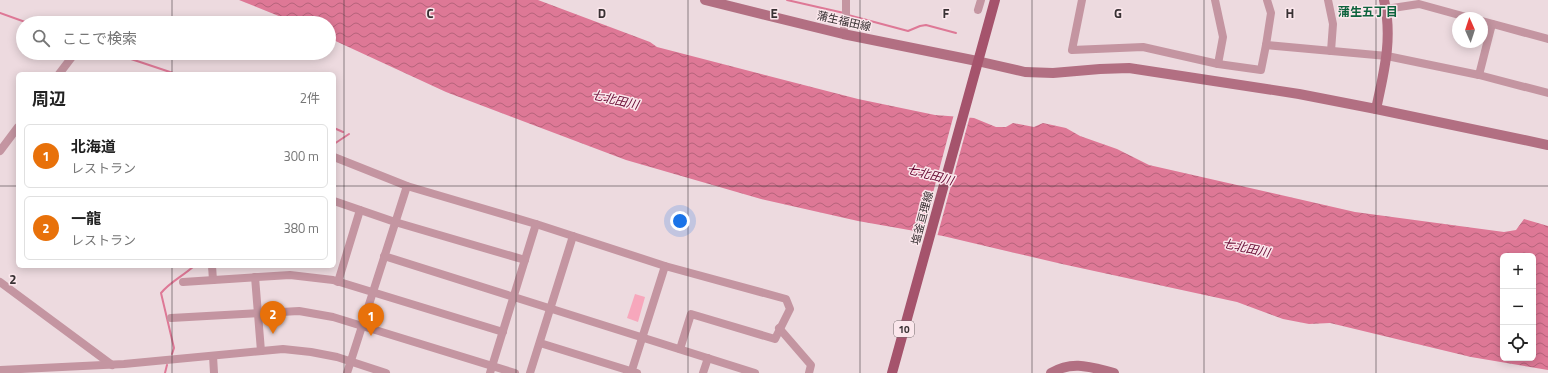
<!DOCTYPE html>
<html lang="ja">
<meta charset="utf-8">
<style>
:root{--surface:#fff;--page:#f6f6f6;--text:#222;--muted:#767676;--line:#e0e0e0;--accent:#1a73e8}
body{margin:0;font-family:"Titillium Web","Noto Sans JP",sans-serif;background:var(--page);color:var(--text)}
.controls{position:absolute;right:12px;bottom:12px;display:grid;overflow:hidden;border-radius:6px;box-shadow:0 2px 10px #0003}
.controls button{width:36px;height:36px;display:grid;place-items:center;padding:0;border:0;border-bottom:1px solid var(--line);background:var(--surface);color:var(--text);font:20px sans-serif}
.compass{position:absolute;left:1452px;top:12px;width:36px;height:36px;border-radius:50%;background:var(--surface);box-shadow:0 2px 10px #0003;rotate:357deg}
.you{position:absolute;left:680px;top:221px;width:14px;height:14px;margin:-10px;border:3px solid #fff;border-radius:50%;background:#1a73e8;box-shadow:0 0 0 6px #1a73e833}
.badge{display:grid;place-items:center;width:26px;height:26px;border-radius:50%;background:var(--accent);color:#fff;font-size:13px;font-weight:700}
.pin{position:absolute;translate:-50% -33px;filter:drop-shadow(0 1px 2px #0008)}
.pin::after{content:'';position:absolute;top:21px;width:14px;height:12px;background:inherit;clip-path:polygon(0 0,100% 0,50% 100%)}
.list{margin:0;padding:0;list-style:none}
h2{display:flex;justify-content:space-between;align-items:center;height:52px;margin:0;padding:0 16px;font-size:17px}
h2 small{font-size:13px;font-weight:400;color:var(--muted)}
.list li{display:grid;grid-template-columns:26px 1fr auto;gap:12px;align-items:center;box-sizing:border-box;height:64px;margin:0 8px 8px;padding:0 8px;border:1px solid var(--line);border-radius:6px}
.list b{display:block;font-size:15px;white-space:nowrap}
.list p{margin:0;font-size:13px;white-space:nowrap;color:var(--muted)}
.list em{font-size:13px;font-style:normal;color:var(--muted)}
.icon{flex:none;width:22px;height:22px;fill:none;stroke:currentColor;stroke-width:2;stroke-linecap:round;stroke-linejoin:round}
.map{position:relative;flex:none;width:1548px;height:373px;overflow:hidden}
.search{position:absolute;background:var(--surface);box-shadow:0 2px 10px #0003;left:16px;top:16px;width:320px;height:44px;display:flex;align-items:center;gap:10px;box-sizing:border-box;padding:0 14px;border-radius:22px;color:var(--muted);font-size:15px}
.panel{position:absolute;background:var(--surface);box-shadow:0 2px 10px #0003;left:16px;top:72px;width:320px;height:196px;border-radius:6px}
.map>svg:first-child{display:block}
</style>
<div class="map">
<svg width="1548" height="373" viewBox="0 0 1548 373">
<defs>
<pattern id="water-waves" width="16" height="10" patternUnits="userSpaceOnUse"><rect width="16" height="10" fill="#de7896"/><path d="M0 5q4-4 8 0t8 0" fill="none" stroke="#b5637b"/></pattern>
</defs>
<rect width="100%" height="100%" fill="#eddadf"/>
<polygon fill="#f7a7bc" points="635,294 645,297 638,322 627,318"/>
<path fill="url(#water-waves)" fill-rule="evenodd" d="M 239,0 L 538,0 L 650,42 L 657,47 L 858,99 L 935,115 L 974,118 L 996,127 L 1006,127 L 1013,123 L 1034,127 L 1043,123 L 1066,128 L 1080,136 L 1117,149 L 1149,165 L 1355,212 L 1504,232 L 1516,230 L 1524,219 L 1548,226 L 1548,370 L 1471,357 L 1330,323 L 1309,324 L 1283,319 L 1237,302 L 1062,264 L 943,236 L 858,221 L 761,199 L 626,160 L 446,92 L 329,38 L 329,23 L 296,23 ZM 1503,256 L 1533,256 L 1533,358 L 1503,358 Z"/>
<polygon fill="#eddadf" points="954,114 970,116 937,237 922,234"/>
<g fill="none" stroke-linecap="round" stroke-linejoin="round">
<g stroke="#de7896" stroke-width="2">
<polyline points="787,0 844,13"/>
<polyline points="0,13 28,23"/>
<polyline points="848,15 908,31 920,26 926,25 956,33"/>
<polyline points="113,53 176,74"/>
<polyline points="334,128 343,132"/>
<polyline points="334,144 349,134"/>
<path d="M 172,354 L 174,348 L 161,293 C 170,282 183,276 194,266"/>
<polyline points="165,373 167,365"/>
</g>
<g stroke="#c495a1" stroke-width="8">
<polyline points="1082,0 1072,50 1143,47 1218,64 1261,70 1266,45 1387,56 1479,75 1548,93"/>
<polyline points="1215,0 1223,37 1218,64"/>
<polyline points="1328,0 1333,24 1331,51"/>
<polyline points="1386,9 1419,4 1470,18"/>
<polyline points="978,10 981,0"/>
<polyline points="1482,21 1548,39"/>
<polyline points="843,34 846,18 846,0"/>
<polyline points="1266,45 1271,13 1267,0"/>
<polyline points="59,74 75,53"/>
<polyline points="1479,75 1492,24"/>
<polyline points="0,151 18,127"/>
<polyline points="334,157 407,186 536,224 665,266 786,299 790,309 775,339 691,314 680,349"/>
<polyline points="334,201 395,222 525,260"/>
<polyline points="384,256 755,373"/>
<polyline points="212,266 213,280"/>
<polyline points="255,277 261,351"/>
<polyline points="0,282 112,365"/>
<polyline points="183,282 290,275 333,280 503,332"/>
<polyline points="338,282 360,210"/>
<polyline points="171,318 299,311 333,317 515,373"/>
<polyline points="779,328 811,365 809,373"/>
<polyline points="540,343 637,373"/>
<polyline points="213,356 214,373"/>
<polyline points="0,370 124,364 283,349 311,352 337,357 386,373"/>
<polyline points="347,373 407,186"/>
<polyline points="490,373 536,224"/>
<polyline points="530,373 573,236"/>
<polyline points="631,373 665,266"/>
<polyline points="703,373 708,358"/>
</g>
<g stroke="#b26f82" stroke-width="10">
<polyline points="705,0 843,34 977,61 1025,72 1053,73 1100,69 1129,68 1299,94 1376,109 1548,145"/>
<path d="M 1376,109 C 1384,72 1393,38 1384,0"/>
<path d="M 1051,373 C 1073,360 1090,367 1114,373"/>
</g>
<polyline stroke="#a5536c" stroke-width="10" points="892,373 995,0"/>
</g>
<path fill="none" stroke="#383133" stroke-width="1" stroke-opacity="0.55" d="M 172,0 L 172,23M 344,0 L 344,373M 516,0 L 516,373M 688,0 L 688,373M 860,0 L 860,373M 1032,0 L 1032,373M 1204,0 L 1204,373M 1376,0 L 1376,373M 172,53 L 172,74M 0,186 L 18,186M 334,186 L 1548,186M 172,266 L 172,373"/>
<g text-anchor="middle" stroke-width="3" stroke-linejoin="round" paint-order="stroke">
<rect fill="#fbe7ec" stroke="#72686a" stroke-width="1" x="894" y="321" width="20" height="16" rx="3"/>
<g font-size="10" font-weight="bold" fill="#383133">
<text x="904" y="333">10</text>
</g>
<g font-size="11" fill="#383133" stroke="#fbe7ec">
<text transform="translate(844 21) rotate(13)" y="4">蒲生福田線</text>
<text transform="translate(922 218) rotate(-75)" y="4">塩釜亘理線</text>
</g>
<g font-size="12" font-weight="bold" fill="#0d633d" stroke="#fbe7ec">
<text x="1368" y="16">蒲生五丁目</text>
</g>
<g font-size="12" font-style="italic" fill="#670832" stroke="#fbe7ec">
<text transform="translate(615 100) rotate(13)" y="4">七北田川</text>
<text transform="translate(930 175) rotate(15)" y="4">七北田川</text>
<text transform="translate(1246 248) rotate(12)" y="4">七北田川</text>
</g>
</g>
<g font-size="13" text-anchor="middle" font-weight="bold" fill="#383133" stroke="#fbe7ec" stroke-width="3" stroke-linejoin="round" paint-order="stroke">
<text x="430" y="18">C</text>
<text x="602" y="18">D</text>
<text x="774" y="18">E</text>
<text x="946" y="18">F</text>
<text x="1118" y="18">G</text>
<text x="1290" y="18">H</text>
<text x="13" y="284">2</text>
</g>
</svg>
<div class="controls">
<button>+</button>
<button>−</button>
<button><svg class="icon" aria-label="locate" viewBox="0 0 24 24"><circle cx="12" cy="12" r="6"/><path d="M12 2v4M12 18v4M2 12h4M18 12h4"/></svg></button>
</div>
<svg class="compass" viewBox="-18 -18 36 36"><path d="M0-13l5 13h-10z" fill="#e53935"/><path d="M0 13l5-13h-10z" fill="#767676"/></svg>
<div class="you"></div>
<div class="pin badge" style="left:371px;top:336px;background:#e8710a">1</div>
<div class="pin badge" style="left:273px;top:334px;background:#e8710a">2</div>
<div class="search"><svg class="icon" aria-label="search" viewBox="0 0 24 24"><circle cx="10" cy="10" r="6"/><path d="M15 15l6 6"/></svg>ここで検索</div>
<section class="panel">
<h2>周辺<small>2件</small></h2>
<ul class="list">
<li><span class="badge" style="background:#e8710a">1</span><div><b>北海道</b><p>レストラン</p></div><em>300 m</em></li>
<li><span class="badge" style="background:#e8710a">2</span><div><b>一龍</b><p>レストラン</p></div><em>380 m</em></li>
</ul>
</section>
</div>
